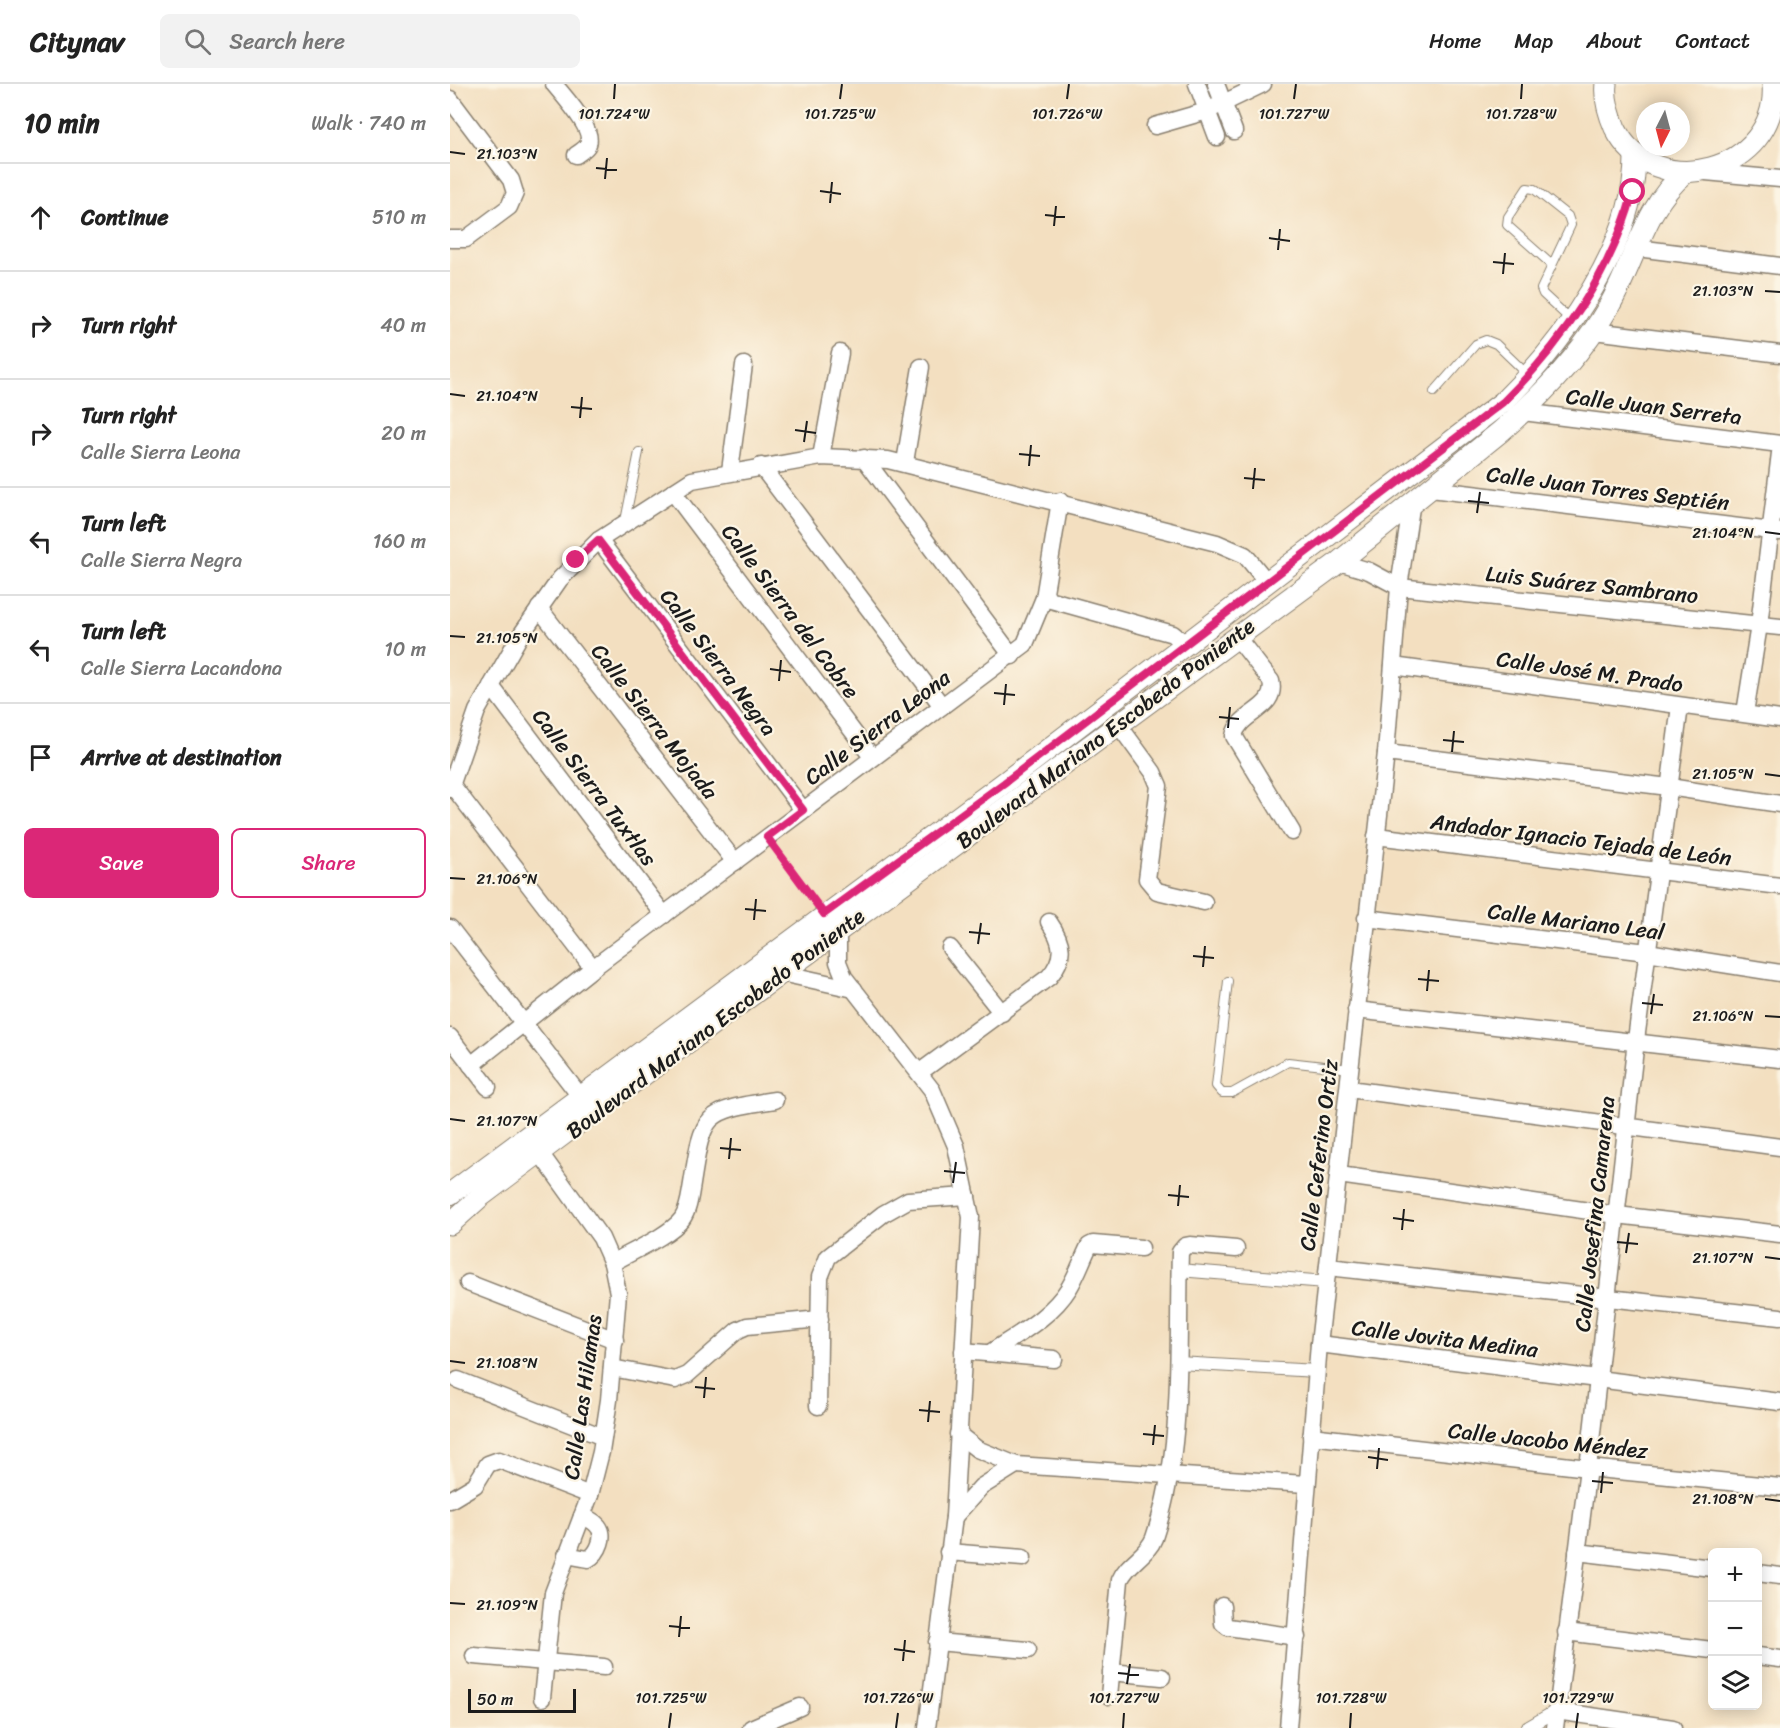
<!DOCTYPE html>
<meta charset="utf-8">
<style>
:root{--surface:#fff;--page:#f2f2f2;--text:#222;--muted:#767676;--line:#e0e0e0;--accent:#db2777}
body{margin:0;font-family:Sriracha,sans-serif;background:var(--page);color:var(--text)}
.controls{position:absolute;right:18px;bottom:18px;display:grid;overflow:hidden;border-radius:9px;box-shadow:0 3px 15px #0003}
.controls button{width:54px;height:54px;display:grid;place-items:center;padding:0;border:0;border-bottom:2px solid var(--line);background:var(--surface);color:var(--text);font:30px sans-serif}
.compass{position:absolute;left:1186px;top:18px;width:54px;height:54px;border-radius:50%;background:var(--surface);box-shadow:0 3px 15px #0003;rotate:186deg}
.scale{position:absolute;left:18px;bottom:15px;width:108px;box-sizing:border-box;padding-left:6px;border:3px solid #1c1c1c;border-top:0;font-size:16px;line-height:21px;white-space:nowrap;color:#1c1c1c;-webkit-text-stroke:4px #fcf5e5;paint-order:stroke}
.stop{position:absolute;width:18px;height:18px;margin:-14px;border:4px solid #db2777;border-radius:50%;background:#fff}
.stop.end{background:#db2777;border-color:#fff;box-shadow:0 2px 6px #0008}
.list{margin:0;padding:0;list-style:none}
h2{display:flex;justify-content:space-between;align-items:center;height:78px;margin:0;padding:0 24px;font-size:26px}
h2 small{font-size:20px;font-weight:400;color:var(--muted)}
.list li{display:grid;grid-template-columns:39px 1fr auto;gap:18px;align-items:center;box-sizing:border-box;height:108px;padding:0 24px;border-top:2px solid var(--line)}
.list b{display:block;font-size:22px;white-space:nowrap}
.list p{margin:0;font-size:20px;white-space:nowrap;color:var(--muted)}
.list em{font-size:20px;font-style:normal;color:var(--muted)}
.actions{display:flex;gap:12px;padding:18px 24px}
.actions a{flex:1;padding:14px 0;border:2px solid var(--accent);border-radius:9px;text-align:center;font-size:21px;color:var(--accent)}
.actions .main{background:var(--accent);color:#fff}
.icon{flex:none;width:33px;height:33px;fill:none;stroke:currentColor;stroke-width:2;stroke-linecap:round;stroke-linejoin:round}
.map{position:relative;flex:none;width:1330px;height:1644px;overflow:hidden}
header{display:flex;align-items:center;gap:36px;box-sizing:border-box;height:84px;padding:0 30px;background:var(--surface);border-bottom:2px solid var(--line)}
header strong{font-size:28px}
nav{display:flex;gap:33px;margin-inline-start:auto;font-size:21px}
.search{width:420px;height:54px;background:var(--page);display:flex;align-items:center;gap:15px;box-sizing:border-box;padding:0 21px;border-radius:9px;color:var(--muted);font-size:22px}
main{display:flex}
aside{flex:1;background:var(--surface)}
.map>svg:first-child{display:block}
</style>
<header>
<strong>Citynav</strong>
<div class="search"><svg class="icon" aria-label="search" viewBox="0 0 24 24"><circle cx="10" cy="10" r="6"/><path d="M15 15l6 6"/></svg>Search here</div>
<nav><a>Home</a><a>Map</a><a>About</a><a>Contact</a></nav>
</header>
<main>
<aside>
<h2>10 min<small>Walk · 740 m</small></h2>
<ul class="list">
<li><svg class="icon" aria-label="ahead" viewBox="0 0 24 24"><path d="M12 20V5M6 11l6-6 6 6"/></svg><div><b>Continue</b></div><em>510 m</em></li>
<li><svg class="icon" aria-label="right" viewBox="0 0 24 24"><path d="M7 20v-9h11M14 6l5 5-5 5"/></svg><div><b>Turn right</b></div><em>40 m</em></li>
<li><svg class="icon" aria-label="right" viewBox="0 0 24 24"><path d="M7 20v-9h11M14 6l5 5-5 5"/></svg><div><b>Turn right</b><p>Calle Sierra Leona</p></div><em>20 m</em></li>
<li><svg class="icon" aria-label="left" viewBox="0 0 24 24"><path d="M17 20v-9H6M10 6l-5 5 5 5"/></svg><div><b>Turn left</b><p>Calle Sierra Negra</p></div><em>160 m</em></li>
<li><svg class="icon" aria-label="left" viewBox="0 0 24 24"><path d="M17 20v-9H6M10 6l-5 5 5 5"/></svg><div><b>Turn left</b><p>Calle Sierra Lacandona</p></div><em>10 m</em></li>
<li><svg class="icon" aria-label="arrive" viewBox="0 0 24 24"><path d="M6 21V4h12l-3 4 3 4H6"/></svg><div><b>Arrive at destination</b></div></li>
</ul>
<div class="actions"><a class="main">Save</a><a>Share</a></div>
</aside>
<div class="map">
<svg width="1330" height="1644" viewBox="0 0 1330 1644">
<rect width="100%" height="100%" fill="#fcf5e5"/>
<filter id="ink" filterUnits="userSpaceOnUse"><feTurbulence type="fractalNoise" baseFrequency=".0167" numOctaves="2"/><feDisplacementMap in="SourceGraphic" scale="12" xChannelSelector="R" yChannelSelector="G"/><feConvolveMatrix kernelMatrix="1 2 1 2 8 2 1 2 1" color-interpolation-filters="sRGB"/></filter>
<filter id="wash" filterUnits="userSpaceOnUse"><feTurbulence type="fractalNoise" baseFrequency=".008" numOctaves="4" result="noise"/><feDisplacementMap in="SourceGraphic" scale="24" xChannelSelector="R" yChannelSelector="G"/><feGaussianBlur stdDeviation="1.35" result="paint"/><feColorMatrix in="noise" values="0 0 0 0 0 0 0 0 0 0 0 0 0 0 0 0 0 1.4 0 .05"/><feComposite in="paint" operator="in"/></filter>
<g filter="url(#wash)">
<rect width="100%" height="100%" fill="#f3dfc0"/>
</g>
<g filter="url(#ink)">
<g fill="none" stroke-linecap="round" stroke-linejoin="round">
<defs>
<g id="service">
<polyline points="1102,181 1057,141 1058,133 1077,104 1084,105 1118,132 1121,141 1091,205 1093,210 1121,236"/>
<polyline points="984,308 1026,260 1036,256 1046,260 1077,290"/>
<polyline points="175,437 189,368"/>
<polyline points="778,897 766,1002 772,1009 782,1009 838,978 901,985"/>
</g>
<g id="pedestrian">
<polyline points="729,1186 876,1198"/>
<polyline points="728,1279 867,1287"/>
<polyline points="1077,1644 1106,1627"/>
</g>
<g id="minor">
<path d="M 104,0 C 113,12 147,47 137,62 C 135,65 129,69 126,71"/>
<polyline points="747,0 767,53"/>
<polyline points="766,0 784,47"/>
<polyline points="0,15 61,96 65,109 59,123 16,155 0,155"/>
<polyline points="705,42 757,27 813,0"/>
<polyline points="1256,88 1330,95"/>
<polyline points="1187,164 1330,182"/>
<polyline points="1144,247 1330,270"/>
<polyline points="1073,328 1330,360"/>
<polyline points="371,373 390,269"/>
<polyline points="414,374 562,572"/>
<polyline points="455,378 471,283"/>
<polyline points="311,382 492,622"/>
<polyline points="280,387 294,281"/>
<polyline points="981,405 1330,448"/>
<polyline points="223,408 422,673"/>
<polyline points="149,456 353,726"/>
<polyline points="889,478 919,487 949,503 1330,543"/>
<polyline points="594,514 723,550 737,561"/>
<polyline points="89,524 285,778"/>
<path d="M 786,552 L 821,597 C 828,626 789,627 784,652 L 842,748"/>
<polyline points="943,582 1330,635"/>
<polyline points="41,602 214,831"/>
<polyline points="1295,629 1309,541 1330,369"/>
<polyline points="668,640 703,688 709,702 697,795 707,807 754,818"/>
<polyline points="936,669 1219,703 1330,720"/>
<polyline points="1,700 143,884"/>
<polyline points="0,705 27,627 68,555 110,495 149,456 242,396 371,373 438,376 767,459 795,471 817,498"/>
<polyline points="926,752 1330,802"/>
<polyline points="916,834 1197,868 1330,889"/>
<polyline points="0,844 137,1021"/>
<polyline points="388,847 388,878 394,893 482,1006 506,1062 521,1133 504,1433 477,1644"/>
<polyline points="500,864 552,929"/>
<polyline points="331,889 404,905"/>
<polyline points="906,926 1330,975"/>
<polyline points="0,953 38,1003"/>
<polyline points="21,981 143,884 575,560 594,514 610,417"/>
<path d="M 470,988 L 599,893 C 616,873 613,858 599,838"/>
<polyline points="899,1005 1330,1063"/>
<polyline points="90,1069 151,1154 162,1179 168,1209 159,1316 151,1368 140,1411 103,1509 92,1614"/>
<polyline points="889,1091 1167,1131 1330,1150"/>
<path d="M 162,1179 C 181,1168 220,1151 232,1135 C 239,1125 240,1111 242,1100 C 253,1029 253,1027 325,1016"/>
<polyline points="878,1183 1330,1233"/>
<polyline points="18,1199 165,1256"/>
<polyline points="869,1260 1330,1318"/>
<polyline points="513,1267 604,1275"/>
<path d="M 540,1269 C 568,1250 601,1233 619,1204 C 627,1191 632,1176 639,1162 L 643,1160 L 691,1164"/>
<polyline points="162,1284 225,1296 237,1291 288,1246 297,1242 370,1235"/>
<polyline points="8,1296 153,1353"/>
<polyline points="368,1322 370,1193 378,1173 433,1130 458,1116 517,1112"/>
<polyline points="508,1350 527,1365 566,1381 856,1400"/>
<polyline points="861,1352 1138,1384 1330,1403"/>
<polyline points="0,1416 25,1401 38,1380 49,1376 140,1411"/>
<polyline points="504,1433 531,1403 566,1381"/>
<polyline points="498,1468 573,1474"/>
<polyline points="1127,1468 1262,1484"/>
<path d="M 116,1471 L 138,1475 C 148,1470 158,1450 146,1440 C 143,1437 137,1434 132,1432"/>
<polyline points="1308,1489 1330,1492"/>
<polyline points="772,1522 773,1539 778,1543 847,1553"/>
<polyline points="1116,1548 1262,1566"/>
<polyline points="487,1558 578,1566"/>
<polyline points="24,1572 154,1583"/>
<polyline points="1308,1572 1330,1575"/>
<polyline points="661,1588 712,1593"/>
<path d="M 659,1612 L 670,1496 C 677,1479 698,1471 704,1454 C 735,1362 727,1263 730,1168 L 735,1162 L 740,1161 L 786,1165"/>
<polyline points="1106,1627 1223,1644"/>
<polyline points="301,1644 350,1623"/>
<polyline points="838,1644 869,1260 936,669 949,503 962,417"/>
<polyline points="1105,1644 1138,1384 1186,956 1230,622"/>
</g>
<g id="tertiary">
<path d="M 1156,0 C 1154,15 1159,30 1165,44 C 1203,122 1330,87 1323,0"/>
<path d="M 0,1110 L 554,699 L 1053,318 C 1114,258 1187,158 1185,69"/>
<path d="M 0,1140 L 31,1112 L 143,1028 L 889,478 L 1050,348 C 1092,312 1130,272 1158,224 C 1184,181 1194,122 1235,89"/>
</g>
</defs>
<use href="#service" stroke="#887e6e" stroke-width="10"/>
<use href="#pedestrian" stroke="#887e6e" stroke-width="14"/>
<use href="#minor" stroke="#887e6e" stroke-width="19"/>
<use href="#tertiary" stroke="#887e6e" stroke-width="23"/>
<polyline stroke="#887e6e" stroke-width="2" stroke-dasharray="4.5 4.5" stroke-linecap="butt" points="326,765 365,818"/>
<use href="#service" stroke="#fff" stroke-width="8"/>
<use href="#pedestrian" stroke="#fff" stroke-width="12"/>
<use href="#minor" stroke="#fff" stroke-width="16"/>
<use href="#tertiary" stroke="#fff" stroke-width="21"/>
</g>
</g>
<g fill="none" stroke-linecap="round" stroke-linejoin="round" filter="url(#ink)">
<path stroke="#db2777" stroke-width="8" d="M 126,476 L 148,456 L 353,726 L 317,753 L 374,830 L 554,699 L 1053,318 C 1111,261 1162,188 1183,108"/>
</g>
<path fill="none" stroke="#1c1c1c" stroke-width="2" d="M 164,15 L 165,0M 390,15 L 392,0M 617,15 L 619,0M 844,15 L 846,0M 1071,15 L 1072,0M 0,68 L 15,70M 146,84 L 167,86M 155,95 L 157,74M 370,107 L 391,110M 380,119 L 382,98M 595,131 L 615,133M 604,142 L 606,122M 819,154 L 840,157M 828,166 L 830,145M 1043,178 L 1064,180M 1053,190 L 1055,169M 1315,207 L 1330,208M 0,310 L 15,312M 121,323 L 142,325M 130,334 L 132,313M 345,346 L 366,349M 354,358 L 357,337M 569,370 L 590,372M 579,382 L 581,361M 794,394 L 815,396M 803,405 L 805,384M 1018,417 L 1039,419M 1027,429 L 1030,408M 1315,448 L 1330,450M 0,552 L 15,553M 320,585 L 341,588M 329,597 L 331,576M 544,609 L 565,611M 554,621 L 556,600M 769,633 L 789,635M 778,644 L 780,623M 993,656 L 1014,658M 1002,668 L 1004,647M 1315,690 L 1330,692M 0,794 L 15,795M 295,825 L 316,827M 304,836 L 306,815M 519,848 L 540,850M 528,860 L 531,839M 743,872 L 764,874M 753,883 L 755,862M 968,895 L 989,897M 977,907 L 979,886M 1192,919 L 1213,921M 1201,930 L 1204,910M 1315,932 L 1330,933M 0,1035 L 15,1037M 270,1064 L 291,1066M 279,1075 L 281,1054M 494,1087 L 515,1089M 503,1099 L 506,1078M 718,1111 L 739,1113M 728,1122 L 730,1101M 943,1134 L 964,1137M 952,1146 L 954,1125M 1167,1158 L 1188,1160M 1176,1169 L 1179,1149M 1315,1173 L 1330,1175M 0,1277 L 15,1279M 245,1303 L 265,1305M 254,1314 L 256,1293M 469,1326 L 490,1328M 478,1338 L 480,1317M 693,1350 L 714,1352M 703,1361 L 705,1341M 918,1373 L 938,1376M 927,1385 L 929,1364M 1142,1397 L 1163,1399M 1151,1409 L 1153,1388M 1315,1415 L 1330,1417M 0,1519 L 15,1520M 219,1542 L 240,1544M 229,1553 L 231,1532M 444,1565 L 465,1568M 453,1577 L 455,1556M 668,1589 L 689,1591M 677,1600 L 680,1580M 219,1644 L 221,1629M 446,1644 L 448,1629M 673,1644 L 674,1629M 900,1644 L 901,1629M 1126,1644 L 1128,1629"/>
<g text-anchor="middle" stroke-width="4.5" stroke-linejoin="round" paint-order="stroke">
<g font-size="22" fill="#1c1c1c" stroke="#fcf5e5">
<text transform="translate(1204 322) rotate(7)" y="8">Calle Juan Serreta</text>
<text transform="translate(1158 404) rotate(7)" y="8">Calle Juan Torres Septién</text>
<text transform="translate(1142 500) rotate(6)" y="8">Luis Suárez Sambrano</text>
<text transform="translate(341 527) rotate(53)" y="8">Calle Sierra del Cobre</text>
<text transform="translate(269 578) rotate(53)" y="8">Calle Sierra Negra</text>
<text transform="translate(1140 587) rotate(8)" y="8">Calle José M. Prado</text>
<text transform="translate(205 637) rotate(52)" y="8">Calle Sierra Mojada</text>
<text transform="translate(427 643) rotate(-37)" y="8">Calle Sierra Leona</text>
<text transform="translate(655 649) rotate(-37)" y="8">Boulevard Mariano Escobedo Poniente</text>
<text transform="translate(145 703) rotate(53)" y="8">Calle Sierra Tuxtlas</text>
<text transform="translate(1131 755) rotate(7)" y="8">Andador Ignacio Tejada de León</text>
<text transform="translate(1126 837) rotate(7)" y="8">Calle Mariano Leal</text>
<text transform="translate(265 939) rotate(-37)" y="8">Boulevard Mariano Escobedo Poniente</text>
<text transform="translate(868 1071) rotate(-83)" y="8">Calle Ceferino Ortiz</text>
<text transform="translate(1144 1130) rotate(-84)" y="8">Calle Josefina Camarena</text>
<text transform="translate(995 1254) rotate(7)" y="8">Calle Jovita Medina</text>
<text transform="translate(132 1313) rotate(-82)" y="8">Calle Las Hilamas</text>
<text transform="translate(1098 1356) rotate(6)" y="8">Calle Jacobo Méndez</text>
</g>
</g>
<g font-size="15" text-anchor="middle" fill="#1c1c1c" stroke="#fcf5e5" stroke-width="4.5" stroke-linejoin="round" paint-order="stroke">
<text x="164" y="35">101.724°W</text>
<text x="390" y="35">101.725°W</text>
<text x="617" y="35">101.726°W</text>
<text x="844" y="35">101.727°W</text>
<text x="1071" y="35">101.728°W</text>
<text x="57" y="75">21.103°N</text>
<text x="1273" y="212">21.103°N</text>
<text x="57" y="317">21.104°N</text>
<text x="1273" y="454">21.104°N</text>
<text x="57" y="559">21.105°N</text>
<text x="1273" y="695">21.105°N</text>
<text x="57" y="800">21.106°N</text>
<text x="1273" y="937">21.106°N</text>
<text x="57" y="1042">21.107°N</text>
<text x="1273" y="1179">21.107°N</text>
<text x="57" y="1284">21.108°N</text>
<text x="1273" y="1420">21.108°N</text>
<text x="57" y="1526">21.109°N</text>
<text x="221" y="1619">101.725°W</text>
<text x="448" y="1619">101.726°W</text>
<text x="674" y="1619">101.727°W</text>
<text x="901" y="1619">101.728°W</text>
<text x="1128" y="1619">101.729°W</text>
</g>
</svg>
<div class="controls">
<button>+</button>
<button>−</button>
<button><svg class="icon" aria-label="layers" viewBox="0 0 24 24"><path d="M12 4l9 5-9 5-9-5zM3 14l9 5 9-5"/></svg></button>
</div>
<svg class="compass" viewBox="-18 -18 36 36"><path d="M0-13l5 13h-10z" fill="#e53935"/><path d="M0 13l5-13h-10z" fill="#767676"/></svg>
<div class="scale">50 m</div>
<div class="stop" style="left:1183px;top:108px"></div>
<div class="stop end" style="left:126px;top:476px"></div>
</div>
</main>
